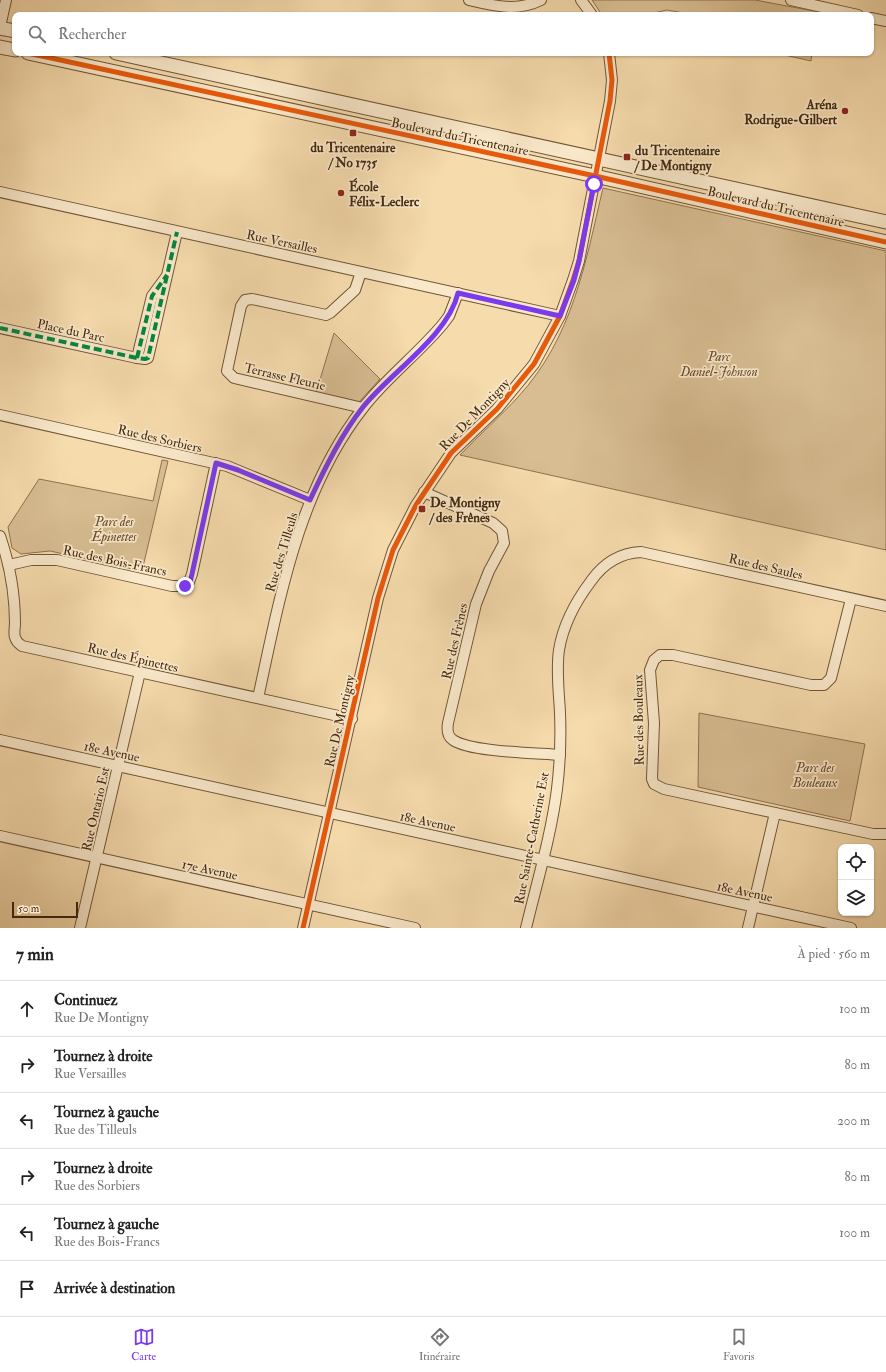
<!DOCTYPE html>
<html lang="fr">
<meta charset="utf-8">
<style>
:root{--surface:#fff;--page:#f6f6f6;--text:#222;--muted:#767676;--line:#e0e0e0;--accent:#7c3aed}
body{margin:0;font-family:"IM FELL Double Pica",serif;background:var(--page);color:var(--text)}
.controls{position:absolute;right:12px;bottom:12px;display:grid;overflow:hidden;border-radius:8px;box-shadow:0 1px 3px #0004}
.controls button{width:36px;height:36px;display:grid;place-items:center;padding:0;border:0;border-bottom:1px solid var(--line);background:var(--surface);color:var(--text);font:20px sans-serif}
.scale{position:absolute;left:12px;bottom:10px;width:66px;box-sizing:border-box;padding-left:4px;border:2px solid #44290e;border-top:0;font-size:11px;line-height:14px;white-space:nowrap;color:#44290e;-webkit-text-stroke:3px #f9e8ca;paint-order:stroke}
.stop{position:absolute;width:12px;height:12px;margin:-9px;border:3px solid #7c3aed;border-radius:50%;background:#fff}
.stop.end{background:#7c3aed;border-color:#fff;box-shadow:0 1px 4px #0008}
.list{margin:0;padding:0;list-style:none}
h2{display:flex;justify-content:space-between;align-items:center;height:52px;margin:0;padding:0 16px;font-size:17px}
h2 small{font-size:13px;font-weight:400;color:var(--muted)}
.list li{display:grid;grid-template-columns:26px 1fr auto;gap:12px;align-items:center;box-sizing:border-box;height:56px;padding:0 16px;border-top:1px solid var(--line)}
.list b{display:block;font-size:15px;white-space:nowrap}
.list p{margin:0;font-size:13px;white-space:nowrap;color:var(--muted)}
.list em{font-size:13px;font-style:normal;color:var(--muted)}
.icon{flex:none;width:22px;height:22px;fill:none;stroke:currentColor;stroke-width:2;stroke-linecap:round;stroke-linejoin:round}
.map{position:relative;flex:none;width:886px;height:928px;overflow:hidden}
.search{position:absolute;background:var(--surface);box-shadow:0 1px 3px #0004;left:12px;right:12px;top:12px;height:44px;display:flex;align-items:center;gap:10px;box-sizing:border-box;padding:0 14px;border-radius:8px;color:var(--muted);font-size:15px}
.sheet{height:388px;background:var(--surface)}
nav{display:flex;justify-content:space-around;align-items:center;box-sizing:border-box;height:56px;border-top:1px solid var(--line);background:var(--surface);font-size:11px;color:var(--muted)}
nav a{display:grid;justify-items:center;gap:2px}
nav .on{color:var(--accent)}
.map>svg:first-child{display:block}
</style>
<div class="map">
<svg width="886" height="928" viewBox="0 0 886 928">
<rect width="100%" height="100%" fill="#f6dbad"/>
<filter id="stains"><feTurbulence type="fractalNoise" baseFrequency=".005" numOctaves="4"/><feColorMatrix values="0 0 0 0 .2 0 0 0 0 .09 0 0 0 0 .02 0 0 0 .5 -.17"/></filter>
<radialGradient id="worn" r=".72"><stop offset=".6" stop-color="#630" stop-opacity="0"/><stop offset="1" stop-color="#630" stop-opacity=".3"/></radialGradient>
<g fill="#d8bd92" stroke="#8e7350">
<polygon points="592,0 755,0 819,12 818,15 695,15 667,10 645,15 602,15"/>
<polygon points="776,53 812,53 811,61"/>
<path d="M 603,188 L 886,251 L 886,550 L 460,455 C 479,435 500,417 518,397 C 573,337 585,264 603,188 Z"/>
<polygon points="334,333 380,379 359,402 316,393"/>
<polygon points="162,460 168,461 142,571 50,551 21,554 12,548 8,527 39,479 153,501"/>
<polygon points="699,713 865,744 850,821 698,787"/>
</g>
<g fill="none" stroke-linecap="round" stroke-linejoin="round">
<defs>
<g id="minor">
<path d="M 469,0 C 494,6 517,12 541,0"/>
<polyline points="581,0 592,15"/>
<polyline points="791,0 858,15"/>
<polyline points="871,18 886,21"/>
<polyline points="0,27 6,0"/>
<polyline points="0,192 560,316"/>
<polyline points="361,272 355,290 330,313 326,315 252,299 245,300 241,306 227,371 234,378 363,408"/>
<polyline points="0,328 137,358 145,359 148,358 177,232"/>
<polyline points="137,358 152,296 166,277"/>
<polyline points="0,415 227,466 310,500"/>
<path d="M 424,492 L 493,523 L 502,531 L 504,543 L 489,571 L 476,604 L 448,723 C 447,729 447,736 453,740 C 470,752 537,753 560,755"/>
<path d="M 0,536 C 10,565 15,594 15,624 C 14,634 13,640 22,646 L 352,719"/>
<polyline points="9,565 31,560 57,560 172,586 185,586 189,582 192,574 216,463"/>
<polyline points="851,599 831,678 824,685 811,685 673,655 660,655 654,660 650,670 654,723 652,779 654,784 664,789 873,834 886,834"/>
<path d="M 258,698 C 280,597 298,491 363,408 C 387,377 418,354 443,324 L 449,316 L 458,293"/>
<polyline points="0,740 851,928"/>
<polyline points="0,836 415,928"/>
<polyline points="80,928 140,672"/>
<polyline points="303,928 378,598 393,550 416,505 451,453 497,409 534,364 560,316 573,280 579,261 610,101 612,80 609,53"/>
<path d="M 526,928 C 537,882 551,836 557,789 C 560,764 561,738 560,713 C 559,692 556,671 559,650 C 563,625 576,601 591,581 C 603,564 619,553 641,552 L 886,606"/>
<polyline points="748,928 775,813"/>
</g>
<g id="tertiary">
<polyline points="0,28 15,31"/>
<polyline points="0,47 15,50"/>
<polyline points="28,53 595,176 886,242"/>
<polyline points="116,53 886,222"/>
</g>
</defs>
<use href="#minor" stroke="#705636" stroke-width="12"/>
<use href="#tertiary" stroke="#705636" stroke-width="15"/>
<use href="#minor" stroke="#f9e8ca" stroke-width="10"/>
<use href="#tertiary" stroke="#f9e8ca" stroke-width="13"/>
<g stroke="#00873e" stroke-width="4" stroke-dasharray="8 4" stroke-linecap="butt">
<polyline points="0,328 137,358 145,359 148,358 177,232"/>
<polyline points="137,358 152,296 167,275"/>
</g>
<defs>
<g id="cycleway">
<polyline points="28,53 595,176 886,242"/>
<polyline points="303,928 378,598 393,550 416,505 451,453 497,409 534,364 560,316 573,280 579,261 610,101 612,80 609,53"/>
</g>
</defs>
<use href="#cycleway" stroke="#f9e8ca" stroke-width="8"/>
<use href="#cycleway" stroke="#e8590c" stroke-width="5"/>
</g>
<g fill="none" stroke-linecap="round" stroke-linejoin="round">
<path stroke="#7c3aed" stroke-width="5" d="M 185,586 L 190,582 L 192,574 L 216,463 L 238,470 L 310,500 C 325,468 341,435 363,407 C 391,372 448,336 458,293 L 560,316 L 574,280 L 579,261 L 594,184"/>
</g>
<g fill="#8f2418" stroke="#f9e8ca" stroke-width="1.5">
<circle cx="845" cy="111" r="4"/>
<rect x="349" y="129" width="8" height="8" rx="2"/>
<rect x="623" y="153" width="8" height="8" rx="2"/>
<circle cx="341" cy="193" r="4"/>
<rect x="418" y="505" width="8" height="8" rx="2"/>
</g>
<g text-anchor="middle" stroke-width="3.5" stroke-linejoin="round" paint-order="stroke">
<g font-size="13" font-weight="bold" fill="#44290e" stroke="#f9e8ca" text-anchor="start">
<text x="837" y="109" text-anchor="end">Aréna<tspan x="837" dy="15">Rodrigue-Gilbert</tspan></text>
<text x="353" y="152" text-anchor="middle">du Tricentenaire<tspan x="353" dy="15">/ No 1735</tspan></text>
<text x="635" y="155">du Tricentenaire<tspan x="635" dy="15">/ De Montigny</tspan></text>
<text x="349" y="191">École<tspan x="349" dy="15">Félix-Leclerc</tspan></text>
<text x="430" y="507">De Montigny<tspan x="430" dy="15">/ des Frênes</tspan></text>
</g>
<g font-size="13" fill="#44290e" stroke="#f9e8ca">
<text transform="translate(460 136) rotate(12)" y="5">Boulevard du Tricentenaire</text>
<text transform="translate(776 206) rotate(13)" y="5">Boulevard du Tricentenaire</text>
<text transform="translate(282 241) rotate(12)" y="5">Rue Versailles</text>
<text transform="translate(71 330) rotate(12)" y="5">Place du Parc</text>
<text transform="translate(285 376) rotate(13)" y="5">Terrasse Fleurie</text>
<text transform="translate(474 414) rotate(-46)" y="5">Rue De Montigny</text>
<text transform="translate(160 438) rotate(13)" y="5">Rue des Sorbiers</text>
<text transform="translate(281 552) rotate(-73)" y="5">Rue des Tilleuls</text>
<text transform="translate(115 560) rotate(12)" y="5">Rue des Bois-Francs</text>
<text transform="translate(766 566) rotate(13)" y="5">Rue des Saules</text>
<text transform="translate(454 641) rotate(-77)" y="5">Rue des Frênes</text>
<text transform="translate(133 657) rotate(13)" y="5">Rue des Épinettes</text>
<text transform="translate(638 720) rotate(-91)" y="5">Rue des Bouleaux</text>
<text transform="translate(339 721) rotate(-77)" y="5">Rue De Montigny</text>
<text transform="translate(112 751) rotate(12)" y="5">18e Avenue</text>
<text transform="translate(95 809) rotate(-77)" y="5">Rue Ontario Est</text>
<text transform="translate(428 821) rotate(12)" y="5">18e Avenue</text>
<text transform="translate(531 838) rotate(-79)" y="5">Rue Sainte-Catherine Est</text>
<text transform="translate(210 869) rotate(12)" y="5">17e Avenue</text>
<text transform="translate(745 891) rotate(12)" y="5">18e Avenue</text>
</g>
<g font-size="13" font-style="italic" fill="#624728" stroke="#f9e8ca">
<text x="719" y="361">Parc<tspan x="719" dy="15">Daniel-Johnson</tspan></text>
<text x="114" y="526">Parc des<tspan x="114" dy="15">Épinettes</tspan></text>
<text x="815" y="772">Parc des<tspan x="815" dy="15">Bouleaux</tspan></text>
</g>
</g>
<rect width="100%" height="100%" filter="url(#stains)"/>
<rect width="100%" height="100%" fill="url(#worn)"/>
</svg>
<div class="controls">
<button><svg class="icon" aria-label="locate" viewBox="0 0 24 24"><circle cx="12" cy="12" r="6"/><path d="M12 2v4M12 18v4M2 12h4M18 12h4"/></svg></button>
<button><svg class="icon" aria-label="layers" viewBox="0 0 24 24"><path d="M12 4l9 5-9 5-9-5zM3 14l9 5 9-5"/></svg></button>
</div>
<div class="scale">50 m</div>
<div class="stop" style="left:594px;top:184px"></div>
<div class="stop end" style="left:185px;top:586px"></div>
<div class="search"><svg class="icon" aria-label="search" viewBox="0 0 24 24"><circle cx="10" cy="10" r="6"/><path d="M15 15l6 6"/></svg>Rechercher</div>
</div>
<section class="sheet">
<h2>7 min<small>À pied · 560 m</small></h2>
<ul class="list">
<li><svg class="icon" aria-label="ahead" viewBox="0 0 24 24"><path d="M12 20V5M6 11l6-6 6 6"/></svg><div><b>Continuez</b><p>Rue De Montigny</p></div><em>100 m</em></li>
<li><svg class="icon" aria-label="right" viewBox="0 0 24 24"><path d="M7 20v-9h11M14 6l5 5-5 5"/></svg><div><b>Tournez à droite</b><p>Rue Versailles</p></div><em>80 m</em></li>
<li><svg class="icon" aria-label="left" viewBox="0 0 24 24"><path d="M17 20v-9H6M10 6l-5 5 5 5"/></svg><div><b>Tournez à gauche</b><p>Rue des Tilleuls</p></div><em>200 m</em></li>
<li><svg class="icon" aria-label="right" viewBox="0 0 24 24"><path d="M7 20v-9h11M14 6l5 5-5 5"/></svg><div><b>Tournez à droite</b><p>Rue des Sorbiers</p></div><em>80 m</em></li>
<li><svg class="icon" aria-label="left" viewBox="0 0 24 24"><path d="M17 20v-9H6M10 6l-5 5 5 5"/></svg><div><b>Tournez à gauche</b><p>Rue des Bois-Francs</p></div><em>100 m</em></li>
<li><svg class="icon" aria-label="arrive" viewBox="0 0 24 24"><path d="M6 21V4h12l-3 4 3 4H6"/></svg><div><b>Arrivée à destination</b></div></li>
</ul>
</section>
<nav>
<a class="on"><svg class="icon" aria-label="map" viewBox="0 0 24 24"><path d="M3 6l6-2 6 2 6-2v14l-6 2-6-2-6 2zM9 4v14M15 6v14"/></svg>Carte</a>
<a><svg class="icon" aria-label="directions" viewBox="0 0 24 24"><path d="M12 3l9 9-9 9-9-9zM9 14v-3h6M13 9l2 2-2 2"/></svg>Itinéraire</a>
<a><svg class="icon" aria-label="saved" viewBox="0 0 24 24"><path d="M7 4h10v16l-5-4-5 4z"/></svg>Favoris</a>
</nav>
